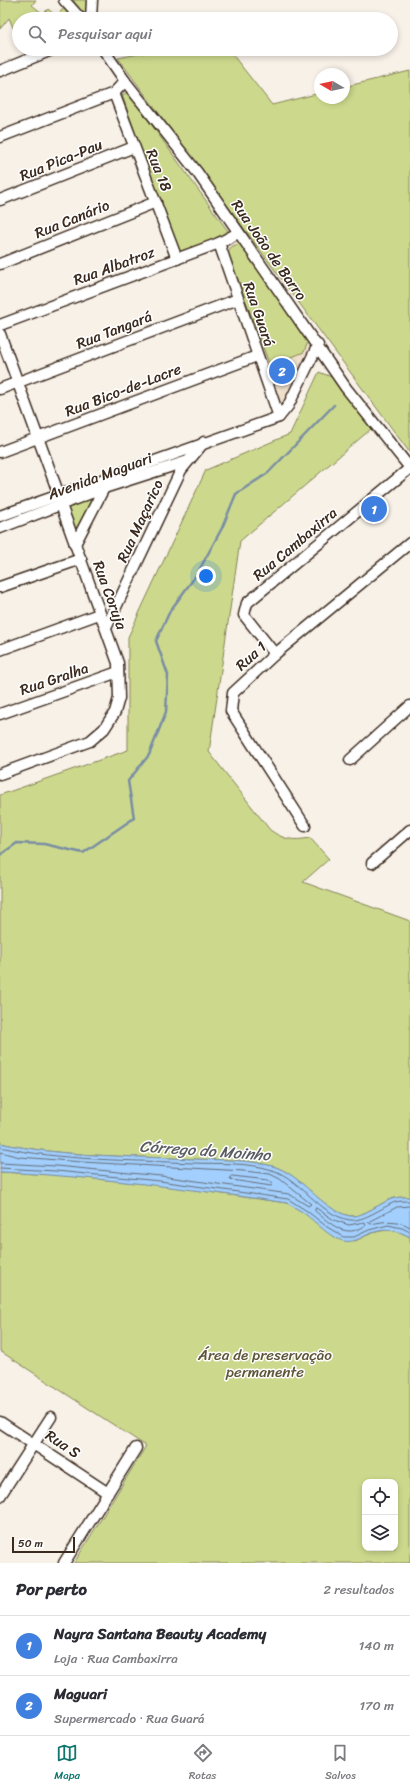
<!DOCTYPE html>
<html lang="pt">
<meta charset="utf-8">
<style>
:root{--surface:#fff;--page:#f2f2f3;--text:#2b2b33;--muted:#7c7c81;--line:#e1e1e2;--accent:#0f766e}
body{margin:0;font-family:Sriracha,sans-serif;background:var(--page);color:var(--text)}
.controls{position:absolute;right:12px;bottom:12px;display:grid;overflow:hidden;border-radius:8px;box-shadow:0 2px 6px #0003}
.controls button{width:36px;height:36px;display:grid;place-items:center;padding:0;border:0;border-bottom:1px solid var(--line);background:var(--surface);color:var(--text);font:20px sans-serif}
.compass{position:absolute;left:314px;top:68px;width:36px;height:36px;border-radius:50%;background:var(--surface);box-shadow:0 2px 6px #0003;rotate:279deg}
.scale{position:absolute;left:12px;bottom:10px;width:63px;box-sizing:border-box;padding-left:4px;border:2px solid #3b2a1e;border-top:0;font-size:11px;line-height:14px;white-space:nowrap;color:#3b2a1e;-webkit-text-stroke:3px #fff;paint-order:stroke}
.you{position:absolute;left:206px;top:576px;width:14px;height:14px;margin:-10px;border:3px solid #fff;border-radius:50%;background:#1a73e8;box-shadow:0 0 0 6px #1a73e833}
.badge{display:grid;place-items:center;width:26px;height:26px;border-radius:50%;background:var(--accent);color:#fff;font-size:13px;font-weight:700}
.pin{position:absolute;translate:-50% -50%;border:2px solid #fff;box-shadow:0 1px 4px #0006}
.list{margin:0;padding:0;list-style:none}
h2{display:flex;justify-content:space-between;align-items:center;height:52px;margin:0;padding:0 16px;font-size:17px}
h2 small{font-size:13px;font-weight:400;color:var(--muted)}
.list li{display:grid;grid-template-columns:26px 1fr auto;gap:12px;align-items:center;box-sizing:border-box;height:60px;padding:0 16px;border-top:1px solid var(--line)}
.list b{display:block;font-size:15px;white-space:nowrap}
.list p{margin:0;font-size:13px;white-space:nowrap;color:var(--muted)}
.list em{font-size:13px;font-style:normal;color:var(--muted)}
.icon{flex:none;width:22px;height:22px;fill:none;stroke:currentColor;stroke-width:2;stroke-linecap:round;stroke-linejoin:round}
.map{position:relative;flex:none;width:410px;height:1563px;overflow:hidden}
.search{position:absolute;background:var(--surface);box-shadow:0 2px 6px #0003;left:12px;right:12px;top:12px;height:44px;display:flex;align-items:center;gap:10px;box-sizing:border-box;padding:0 14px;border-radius:22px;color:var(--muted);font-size:15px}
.sheet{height:172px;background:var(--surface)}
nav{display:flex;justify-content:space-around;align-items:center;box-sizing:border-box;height:56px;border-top:1px solid var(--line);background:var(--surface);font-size:11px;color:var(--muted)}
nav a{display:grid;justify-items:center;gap:2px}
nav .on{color:var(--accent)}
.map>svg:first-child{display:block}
</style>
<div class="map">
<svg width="410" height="1563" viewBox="0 0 410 1563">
<rect width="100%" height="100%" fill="#f8f1e8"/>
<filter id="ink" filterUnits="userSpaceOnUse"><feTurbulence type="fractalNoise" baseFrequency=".025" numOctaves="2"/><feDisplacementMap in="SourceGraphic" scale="8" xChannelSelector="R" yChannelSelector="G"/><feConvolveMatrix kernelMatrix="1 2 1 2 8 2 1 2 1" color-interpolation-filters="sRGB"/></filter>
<g filter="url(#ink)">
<polygon fill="#efe0cd" points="239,240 312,341 282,408 223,246"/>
<g fill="#ccd98c" stroke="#848255" fill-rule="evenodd">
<polygon points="0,0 36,0 32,5 43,14 48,9 56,16 65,7 75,19 19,19 19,42 9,18 0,29"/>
<polygon points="73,0 90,0 88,9 83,13"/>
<polygon points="164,49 228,49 272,105 320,93 320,98 344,98 344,87 410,71 410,453 118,58"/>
<polygon points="128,92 230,234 182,253 176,250 122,95"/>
<path d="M 241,244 L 309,339 L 304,352 L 270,366 L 228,253 C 230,246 234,245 241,244 Z"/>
<path d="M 319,372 L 334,378 L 371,429 L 240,541 L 209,752 L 270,830 C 284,840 293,841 310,838 L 329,859 L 303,882 L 410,921 L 410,1197 C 405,1197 399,1197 395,1198 C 382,1201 363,1218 350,1216 C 321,1211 301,1173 272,1166 C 247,1159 219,1160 193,1159 C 129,1156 63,1157 0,1143 L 0,795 L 128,750 L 128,637 L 206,470 L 290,434 Z"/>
<polygon points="99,492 76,535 66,506"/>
<path d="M 0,1172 L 56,1175 L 159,1185 L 287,1203 L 355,1241 C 375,1231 389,1225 410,1237 L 410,1563 L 74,1563 L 146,1446 L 0,1351 ZM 365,1482 L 395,1482 L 395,1548 L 365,1548 Z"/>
</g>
<path fill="#a2cffd" stroke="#798da4" d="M 0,1143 C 63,1157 129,1156 193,1159 C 219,1160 247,1159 272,1166 C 301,1173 321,1210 350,1216 C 363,1218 382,1201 395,1198 C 399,1197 405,1197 410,1197 L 410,1237 C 396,1229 384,1228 369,1234 C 360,1238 354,1243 343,1241 C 329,1237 317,1223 305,1214 C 300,1210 293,1207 287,1203 C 192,1189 98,1177 2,1172 L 0,1172 Z"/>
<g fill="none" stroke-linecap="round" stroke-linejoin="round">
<g stroke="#646c77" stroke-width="1">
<path d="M 0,1147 C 63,1161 129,1160 193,1163 C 217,1164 249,1162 272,1170 C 301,1179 319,1215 350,1220 C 363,1222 383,1207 395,1202 C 399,1201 405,1201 410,1201"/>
<polyline points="0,1152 20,1157 82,1162 244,1171 270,1174 280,1179 311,1204 308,1206 289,1194 161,1176 56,1166 0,1163"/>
<polyline points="0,1168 56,1171 160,1181 288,1199 307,1211 327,1227 344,1237 354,1237 369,1230 388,1225 402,1228 410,1232"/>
<polygon points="232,1176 268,1180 273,1184 271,1186 232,1180 230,1178"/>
<path d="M 410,1206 L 397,1207 L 368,1222 L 371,1224 C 385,1221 397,1219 410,1227"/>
<path d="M 316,1208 L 334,1220 L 349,1225 L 364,1222 L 366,1225 C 346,1240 331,1224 315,1211 Z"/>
</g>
<polyline stroke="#798da4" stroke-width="2.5" points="0,855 17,843 44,844 83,853 134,818 128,781 149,755 166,712 168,675 156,641 170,611 197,574 222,528 236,494 268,473 334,405"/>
<defs>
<g id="minor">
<polyline points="64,0 81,19"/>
<polyline points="91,19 92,0"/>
<polyline points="103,49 125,81 197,172 346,388 410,468"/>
<polyline points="0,71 54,49"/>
<polyline points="114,93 177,259"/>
<polyline points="0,137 114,93 125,81"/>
<polyline points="0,200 134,147"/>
<polyline points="219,243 279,417"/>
<polyline points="0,264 156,202"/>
<polyline points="0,325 219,243 238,233"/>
<polyline points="0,334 59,495"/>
<polyline points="0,389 238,299"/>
<polyline points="0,452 257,356"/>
<polyline points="0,516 279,417 288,406 318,345"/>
<polyline points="0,528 104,488 188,461"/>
<polyline points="75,544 104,488"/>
<polyline points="0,587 81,559"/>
<polyline points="106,628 181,470 204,442"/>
<polyline points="0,650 99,614"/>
<polyline points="275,654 244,615 247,603 410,468"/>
<polyline points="0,714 118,672"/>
<polyline points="350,760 410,706"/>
<polyline points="0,774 90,741 104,729 115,712 119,698 118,663 61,505"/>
<polyline points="305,826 231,711 233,693 275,654 410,543"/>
<polyline points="372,863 410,830"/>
<polyline points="0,1422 108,1493"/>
<polyline points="0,1496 51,1417"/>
<polyline points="64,1563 136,1448"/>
</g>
</defs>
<use href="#minor" stroke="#3b2a1e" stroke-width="13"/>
<use href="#minor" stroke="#fff" stroke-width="10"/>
</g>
</g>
<g text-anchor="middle" stroke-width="3" stroke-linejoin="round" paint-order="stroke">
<g font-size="15" fill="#3b2a1e" stroke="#fff">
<text transform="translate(61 160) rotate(-22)" y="5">Rua Pica-Pau</text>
<text transform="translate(159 170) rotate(68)" y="5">Rua 18</text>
<text transform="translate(72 219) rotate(-22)" y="5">Rua Canário</text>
<text transform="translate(269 250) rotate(55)" y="5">Rua João de Barro</text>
<text transform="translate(114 266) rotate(-20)" y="5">Rua Albatroz</text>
<text transform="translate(259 314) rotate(71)" y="5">Rua Guará</text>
<text transform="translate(114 330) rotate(-21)" y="5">Rua Tangará</text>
<text transform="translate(123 390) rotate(-21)" y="5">Rua Bico-de-Lacre</text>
<text transform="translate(100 476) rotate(-20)" y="5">Avenida Maguari</text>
<text transform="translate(140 521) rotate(-65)" y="5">Rua Maçarico</text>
<text transform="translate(295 544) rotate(-40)" y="5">Rua Cambaxirra</text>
<text transform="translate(110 595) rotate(70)" y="5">Rua Coruja</text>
<text transform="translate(251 656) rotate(-42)" y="5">Rua 1</text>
<text transform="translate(54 679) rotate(-19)" y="5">Rua Gralha</text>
<text transform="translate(63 1444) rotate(33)" y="5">Rua S</text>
</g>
<g font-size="15" fill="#5f563a" stroke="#fff">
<text x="265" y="1360">Área de preservação<tspan x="265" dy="17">permanente</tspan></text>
</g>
<g font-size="16" font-style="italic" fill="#5a5c61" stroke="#fff">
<text transform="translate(205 1150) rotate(4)" y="6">Córrego do Moinho</text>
</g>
</g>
</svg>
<div class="controls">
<button><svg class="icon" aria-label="locate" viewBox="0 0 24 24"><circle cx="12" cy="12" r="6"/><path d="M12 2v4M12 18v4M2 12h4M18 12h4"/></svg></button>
<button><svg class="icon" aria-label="layers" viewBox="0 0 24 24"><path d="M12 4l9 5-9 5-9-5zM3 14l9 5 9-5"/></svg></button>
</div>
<svg class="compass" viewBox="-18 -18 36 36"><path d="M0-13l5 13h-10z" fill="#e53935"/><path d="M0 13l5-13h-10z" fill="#7c7c81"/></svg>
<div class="scale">50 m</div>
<div class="you"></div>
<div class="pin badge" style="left:374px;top:509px;background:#3f7fe0">1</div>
<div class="pin badge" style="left:282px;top:371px;background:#3f7fe0">2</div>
<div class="search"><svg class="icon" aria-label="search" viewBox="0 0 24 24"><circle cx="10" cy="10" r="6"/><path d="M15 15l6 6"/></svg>Pesquisar aqui</div>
</div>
<section class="sheet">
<h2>Por perto<small>2 resultados</small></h2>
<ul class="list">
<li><span class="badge" style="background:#3f7fe0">1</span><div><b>Nayra Santana Beauty Academy</b><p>Loja · Rua Cambaxirra</p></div><em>140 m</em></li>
<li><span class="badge" style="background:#3f7fe0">2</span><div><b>Maguari</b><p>Supermercado · Rua Guará</p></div><em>170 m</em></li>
</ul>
</section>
<nav>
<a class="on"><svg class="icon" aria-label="map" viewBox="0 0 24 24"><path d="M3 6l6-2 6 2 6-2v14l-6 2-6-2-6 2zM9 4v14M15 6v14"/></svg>Mapa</a>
<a><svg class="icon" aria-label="directions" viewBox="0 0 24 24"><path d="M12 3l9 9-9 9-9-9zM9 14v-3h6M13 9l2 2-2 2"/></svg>Rotas</a>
<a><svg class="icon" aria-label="saved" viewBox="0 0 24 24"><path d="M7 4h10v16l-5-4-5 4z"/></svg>Salvos</a>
</nav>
